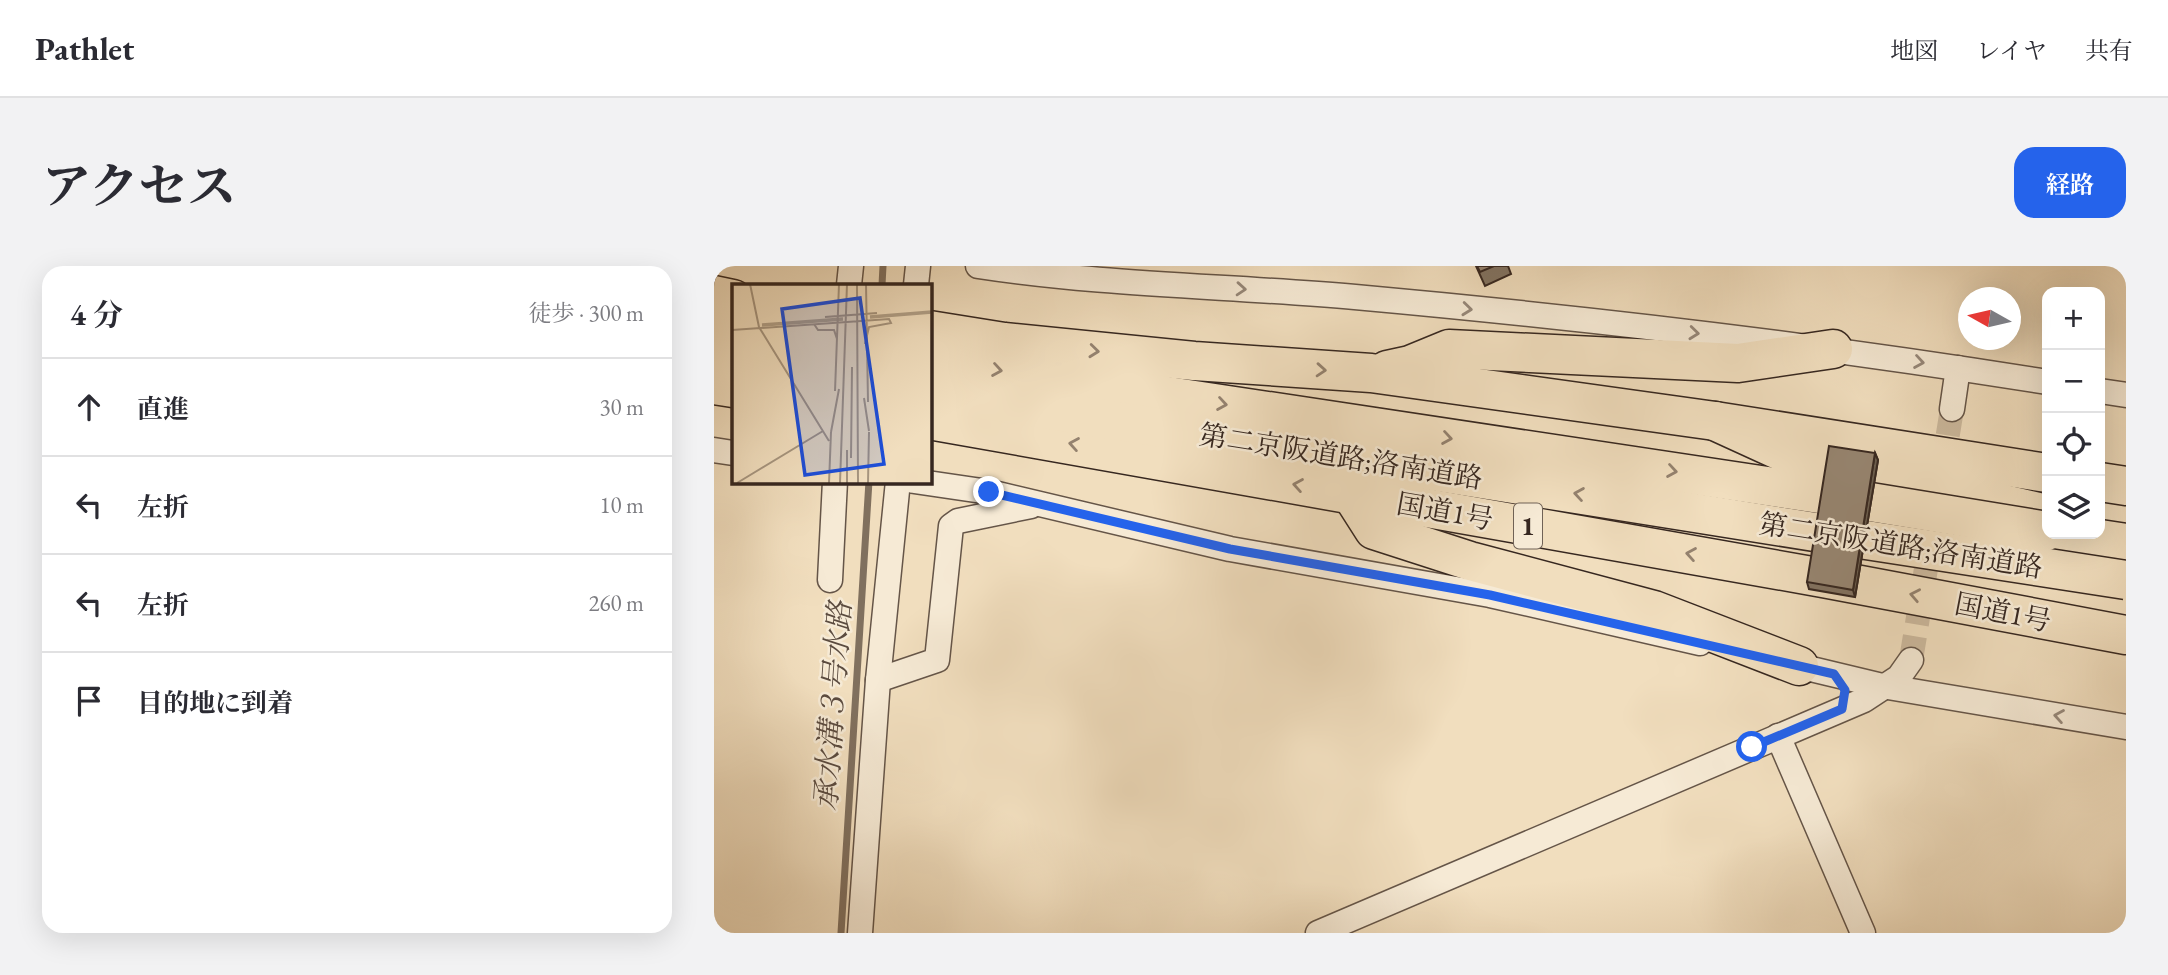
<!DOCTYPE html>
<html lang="ja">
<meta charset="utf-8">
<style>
:root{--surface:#fff;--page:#f2f2f3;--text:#2b2b33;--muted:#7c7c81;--line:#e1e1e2;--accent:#2563eb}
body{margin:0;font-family:"EB Garamond","Noto Serif JP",serif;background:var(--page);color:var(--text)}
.controls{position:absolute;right:21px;top:21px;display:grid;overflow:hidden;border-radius:14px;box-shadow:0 7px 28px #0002}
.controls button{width:63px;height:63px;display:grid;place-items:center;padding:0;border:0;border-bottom:2px solid var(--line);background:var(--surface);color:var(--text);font:35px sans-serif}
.compass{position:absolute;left:1244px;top:21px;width:63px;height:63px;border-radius:50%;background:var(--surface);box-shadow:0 7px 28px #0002;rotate:278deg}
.stop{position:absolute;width:21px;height:21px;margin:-16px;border:5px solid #2563eb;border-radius:50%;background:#fff}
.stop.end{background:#2563eb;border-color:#fff;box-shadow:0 2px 7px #0008}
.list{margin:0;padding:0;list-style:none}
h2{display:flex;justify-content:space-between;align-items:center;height:91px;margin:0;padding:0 28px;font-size:30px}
h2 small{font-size:23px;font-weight:400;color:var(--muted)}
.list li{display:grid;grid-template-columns:46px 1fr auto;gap:21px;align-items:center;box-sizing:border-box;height:98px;padding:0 28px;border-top:2px solid var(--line)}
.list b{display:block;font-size:26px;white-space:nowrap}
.list em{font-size:23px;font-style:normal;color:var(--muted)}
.icon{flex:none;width:38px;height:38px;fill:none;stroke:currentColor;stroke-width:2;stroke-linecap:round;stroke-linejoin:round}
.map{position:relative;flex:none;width:1412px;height:667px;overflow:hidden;border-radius:21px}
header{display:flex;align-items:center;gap:42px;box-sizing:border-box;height:98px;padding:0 35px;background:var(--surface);border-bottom:2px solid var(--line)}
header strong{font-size:33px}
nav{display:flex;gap:38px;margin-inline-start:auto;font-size:24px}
.intro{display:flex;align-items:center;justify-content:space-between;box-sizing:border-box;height:168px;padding:0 42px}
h1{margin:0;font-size:49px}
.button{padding:18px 32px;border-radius:21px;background:var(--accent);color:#fff;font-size:24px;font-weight:700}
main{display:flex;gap:42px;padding:0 42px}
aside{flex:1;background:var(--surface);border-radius:21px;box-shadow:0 7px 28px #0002}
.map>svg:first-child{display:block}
</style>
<header>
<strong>Pathlet</strong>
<nav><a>地図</a><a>レイヤ</a><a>共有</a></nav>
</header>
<div class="intro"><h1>アクセス</h1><a class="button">経路</a></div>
<main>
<aside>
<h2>4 分<small>徒歩 · 300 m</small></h2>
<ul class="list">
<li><svg class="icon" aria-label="ahead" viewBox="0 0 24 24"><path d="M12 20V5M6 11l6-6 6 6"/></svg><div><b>直進</b></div><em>30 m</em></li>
<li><svg class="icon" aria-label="left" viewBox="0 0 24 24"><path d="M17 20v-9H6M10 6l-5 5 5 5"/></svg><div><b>左折</b></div><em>10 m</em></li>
<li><svg class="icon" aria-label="left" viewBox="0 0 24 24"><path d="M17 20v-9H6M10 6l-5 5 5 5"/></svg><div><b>左折</b></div><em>260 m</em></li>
<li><svg class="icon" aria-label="arrive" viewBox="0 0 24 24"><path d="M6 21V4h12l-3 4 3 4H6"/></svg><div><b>目的地に到着</b></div></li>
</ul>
</aside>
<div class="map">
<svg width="1412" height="667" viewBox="0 0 1412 667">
<rect width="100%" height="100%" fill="#f1debe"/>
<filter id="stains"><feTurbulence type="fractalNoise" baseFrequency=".00286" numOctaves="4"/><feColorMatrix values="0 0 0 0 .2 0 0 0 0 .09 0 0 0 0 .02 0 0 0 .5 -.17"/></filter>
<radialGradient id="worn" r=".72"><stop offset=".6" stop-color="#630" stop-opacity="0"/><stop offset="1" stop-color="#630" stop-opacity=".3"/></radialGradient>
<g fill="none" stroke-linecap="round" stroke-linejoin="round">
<g stroke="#80705e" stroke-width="7">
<polyline points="168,19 169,0"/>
<polyline points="127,667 155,215"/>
</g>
<g stroke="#ccb99e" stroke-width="24" stroke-dasharray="24 12" stroke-linecap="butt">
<polyline points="1228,205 1238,143"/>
<polyline points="1197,394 1217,272"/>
</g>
<defs>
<g id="minor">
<path d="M 264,0 C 388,19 516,20 641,31 C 873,52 1104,79 1333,116"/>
<polyline points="135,19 137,0"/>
<polyline points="202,19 204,0"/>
<polyline points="1386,125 1412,129"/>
<polyline points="1238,143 1244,102"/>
<polyline points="0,184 19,187"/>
<polyline points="200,215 275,226 516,283 776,329 986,377"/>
<polyline points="116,314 121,215"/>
<polyline points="1072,397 1168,420 1412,461"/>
<polyline points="164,414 223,394 237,260 244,255 317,240"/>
<polyline points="1064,470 1149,667"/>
<polyline points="146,667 164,414 184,215"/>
<polyline points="604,667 1150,434 1185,411 1197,394"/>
</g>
<g id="trunk">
<polyline points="0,29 19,33"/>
<polyline points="215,64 290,76 480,95 657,107 1001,155 1333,207"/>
<polyline points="673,104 696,99 735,83 1024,97 1119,83"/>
<polyline points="0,119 19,122"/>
<polyline points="215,154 1109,312 1412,369"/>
<polyline points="1386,216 1412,220"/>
<polyline points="637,228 660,264 756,295 940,344 1085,400"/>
</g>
<g id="motorway">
<polyline points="0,61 19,64"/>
<polyline points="0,91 19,94"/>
<polyline points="215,94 1132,232"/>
<polyline points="215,125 1126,270"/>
<polyline points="1001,155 1071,187 1333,248"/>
<polyline points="1353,268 1412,277"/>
</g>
</defs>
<use href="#minor" stroke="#655548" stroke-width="27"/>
<use href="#trunk" stroke="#362720" stroke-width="41"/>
<use href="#motorway" stroke="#362720" stroke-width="41"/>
<use href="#minor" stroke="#f6ead5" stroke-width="24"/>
<use href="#trunk" stroke="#f1debe" stroke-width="38"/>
<use href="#motorway" stroke="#f1debe" stroke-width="38"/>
<defs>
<g id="motorway-bridge">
<polyline points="1132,232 1333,265"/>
<polyline points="1126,270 1412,314"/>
</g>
</defs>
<use href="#motorway-bridge" stroke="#362720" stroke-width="41" stroke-linecap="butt"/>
<use href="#motorway-bridge" stroke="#f1debe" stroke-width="38"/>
</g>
<g fill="#827362" stroke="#362720" stroke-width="2">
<polygon points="762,0 794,0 797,8 771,20"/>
<polygon points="1161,187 1164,194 1141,331 1095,323 1093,316"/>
</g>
<polygon fill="#6a5e50" stroke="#362720" stroke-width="2" points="1161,187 1164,194 1141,331 1139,324"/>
<g fill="#978672" stroke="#362720" stroke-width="2">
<polygon points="763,0 780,0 766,6"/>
<polygon points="1115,180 1161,187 1139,324 1093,316"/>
</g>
<defs><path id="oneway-chevron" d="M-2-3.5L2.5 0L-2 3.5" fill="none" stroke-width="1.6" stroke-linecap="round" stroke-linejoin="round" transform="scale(1.75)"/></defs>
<g stroke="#96887a">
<use href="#oneway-chevron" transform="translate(527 23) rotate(4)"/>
<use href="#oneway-chevron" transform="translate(753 43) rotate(6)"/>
<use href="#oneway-chevron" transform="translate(980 67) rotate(6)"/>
<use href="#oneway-chevron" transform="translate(1205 96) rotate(9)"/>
<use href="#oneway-chevron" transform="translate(1345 450) rotate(-170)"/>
</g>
<g stroke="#94826f">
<use href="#oneway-chevron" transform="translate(380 85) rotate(6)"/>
<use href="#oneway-chevron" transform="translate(283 104) rotate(9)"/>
<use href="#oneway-chevron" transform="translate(607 104) rotate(4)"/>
<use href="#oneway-chevron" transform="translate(508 138) rotate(9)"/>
<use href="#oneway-chevron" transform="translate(733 172) rotate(9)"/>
<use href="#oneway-chevron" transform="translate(360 178) rotate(-170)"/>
<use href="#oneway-chevron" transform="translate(958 205) rotate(9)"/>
<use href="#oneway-chevron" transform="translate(584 219) rotate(-170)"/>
<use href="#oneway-chevron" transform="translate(865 228) rotate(-171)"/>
<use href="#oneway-chevron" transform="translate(977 288) rotate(-170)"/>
<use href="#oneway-chevron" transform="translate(1201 329) rotate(-169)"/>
</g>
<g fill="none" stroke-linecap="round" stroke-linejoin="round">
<polyline stroke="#2563eb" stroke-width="9" points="275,226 516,283 776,329 1120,408 1131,424 1128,443 1038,481"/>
</g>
<g text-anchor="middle" stroke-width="5" stroke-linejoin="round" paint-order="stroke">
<rect fill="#f6ead5" stroke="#706256" stroke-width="2" x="800" y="237.5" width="28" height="45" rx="5"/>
<g font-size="26" font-weight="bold" fill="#362720">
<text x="814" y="269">1</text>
</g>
<g font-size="28" fill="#362720" stroke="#f6ead5">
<text transform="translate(627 190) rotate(9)" y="10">第二京阪道路;洛南道路</text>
<text transform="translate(731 245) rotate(10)" y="10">国道1号</text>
<text transform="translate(1187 279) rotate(9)" y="10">第二京阪道路;洛南道路</text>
<text transform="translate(1289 346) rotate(11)" y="10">国道1号</text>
</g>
<g font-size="30" font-style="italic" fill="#5b4b3f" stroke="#f6ead5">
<text transform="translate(119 440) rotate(-86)" y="10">承水溝３号水路</text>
</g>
</g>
<g transform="translate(18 18)">
<rect width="200" height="200" fill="#f1debe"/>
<path fill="none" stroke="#b1a088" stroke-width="3.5" d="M 138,33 L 200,28M 30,41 L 111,35"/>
<path fill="none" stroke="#a6957f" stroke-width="2" d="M 18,0 L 27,43 L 97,157M 125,0 L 126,199M 134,0 L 136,118M 93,33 L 145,29M 82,40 L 86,46 L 102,46 L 105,55M 0,46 L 157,35 L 159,39 L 137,43 L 133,60M 103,107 L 107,0M 132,114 L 137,147M 99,148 L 107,105M 119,174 L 120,83M 5,199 L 91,147M 97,199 L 99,148M 108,199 L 115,0M 115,199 L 115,166M 136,199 L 137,148"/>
<path fill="#1d4ed8" fill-opacity="0.15" stroke="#1d4ed8" stroke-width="3.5" d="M 128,14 L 152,180 L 73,191 L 50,25 Z"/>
<rect width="200" height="200" fill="none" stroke="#362720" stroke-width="3.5"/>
</g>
<rect width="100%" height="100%" filter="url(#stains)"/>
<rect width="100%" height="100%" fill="url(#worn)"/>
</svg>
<div class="controls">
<button>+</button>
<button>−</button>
<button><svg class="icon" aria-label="locate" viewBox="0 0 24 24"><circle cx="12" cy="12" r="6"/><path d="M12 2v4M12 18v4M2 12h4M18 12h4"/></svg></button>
<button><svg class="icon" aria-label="layers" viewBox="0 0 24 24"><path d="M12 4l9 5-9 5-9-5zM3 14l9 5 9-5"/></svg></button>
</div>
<svg class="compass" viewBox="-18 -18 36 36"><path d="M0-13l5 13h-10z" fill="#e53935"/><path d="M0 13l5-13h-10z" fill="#7c7c81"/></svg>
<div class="stop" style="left:1038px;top:481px"></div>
<div class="stop end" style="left:275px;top:226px"></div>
</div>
</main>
